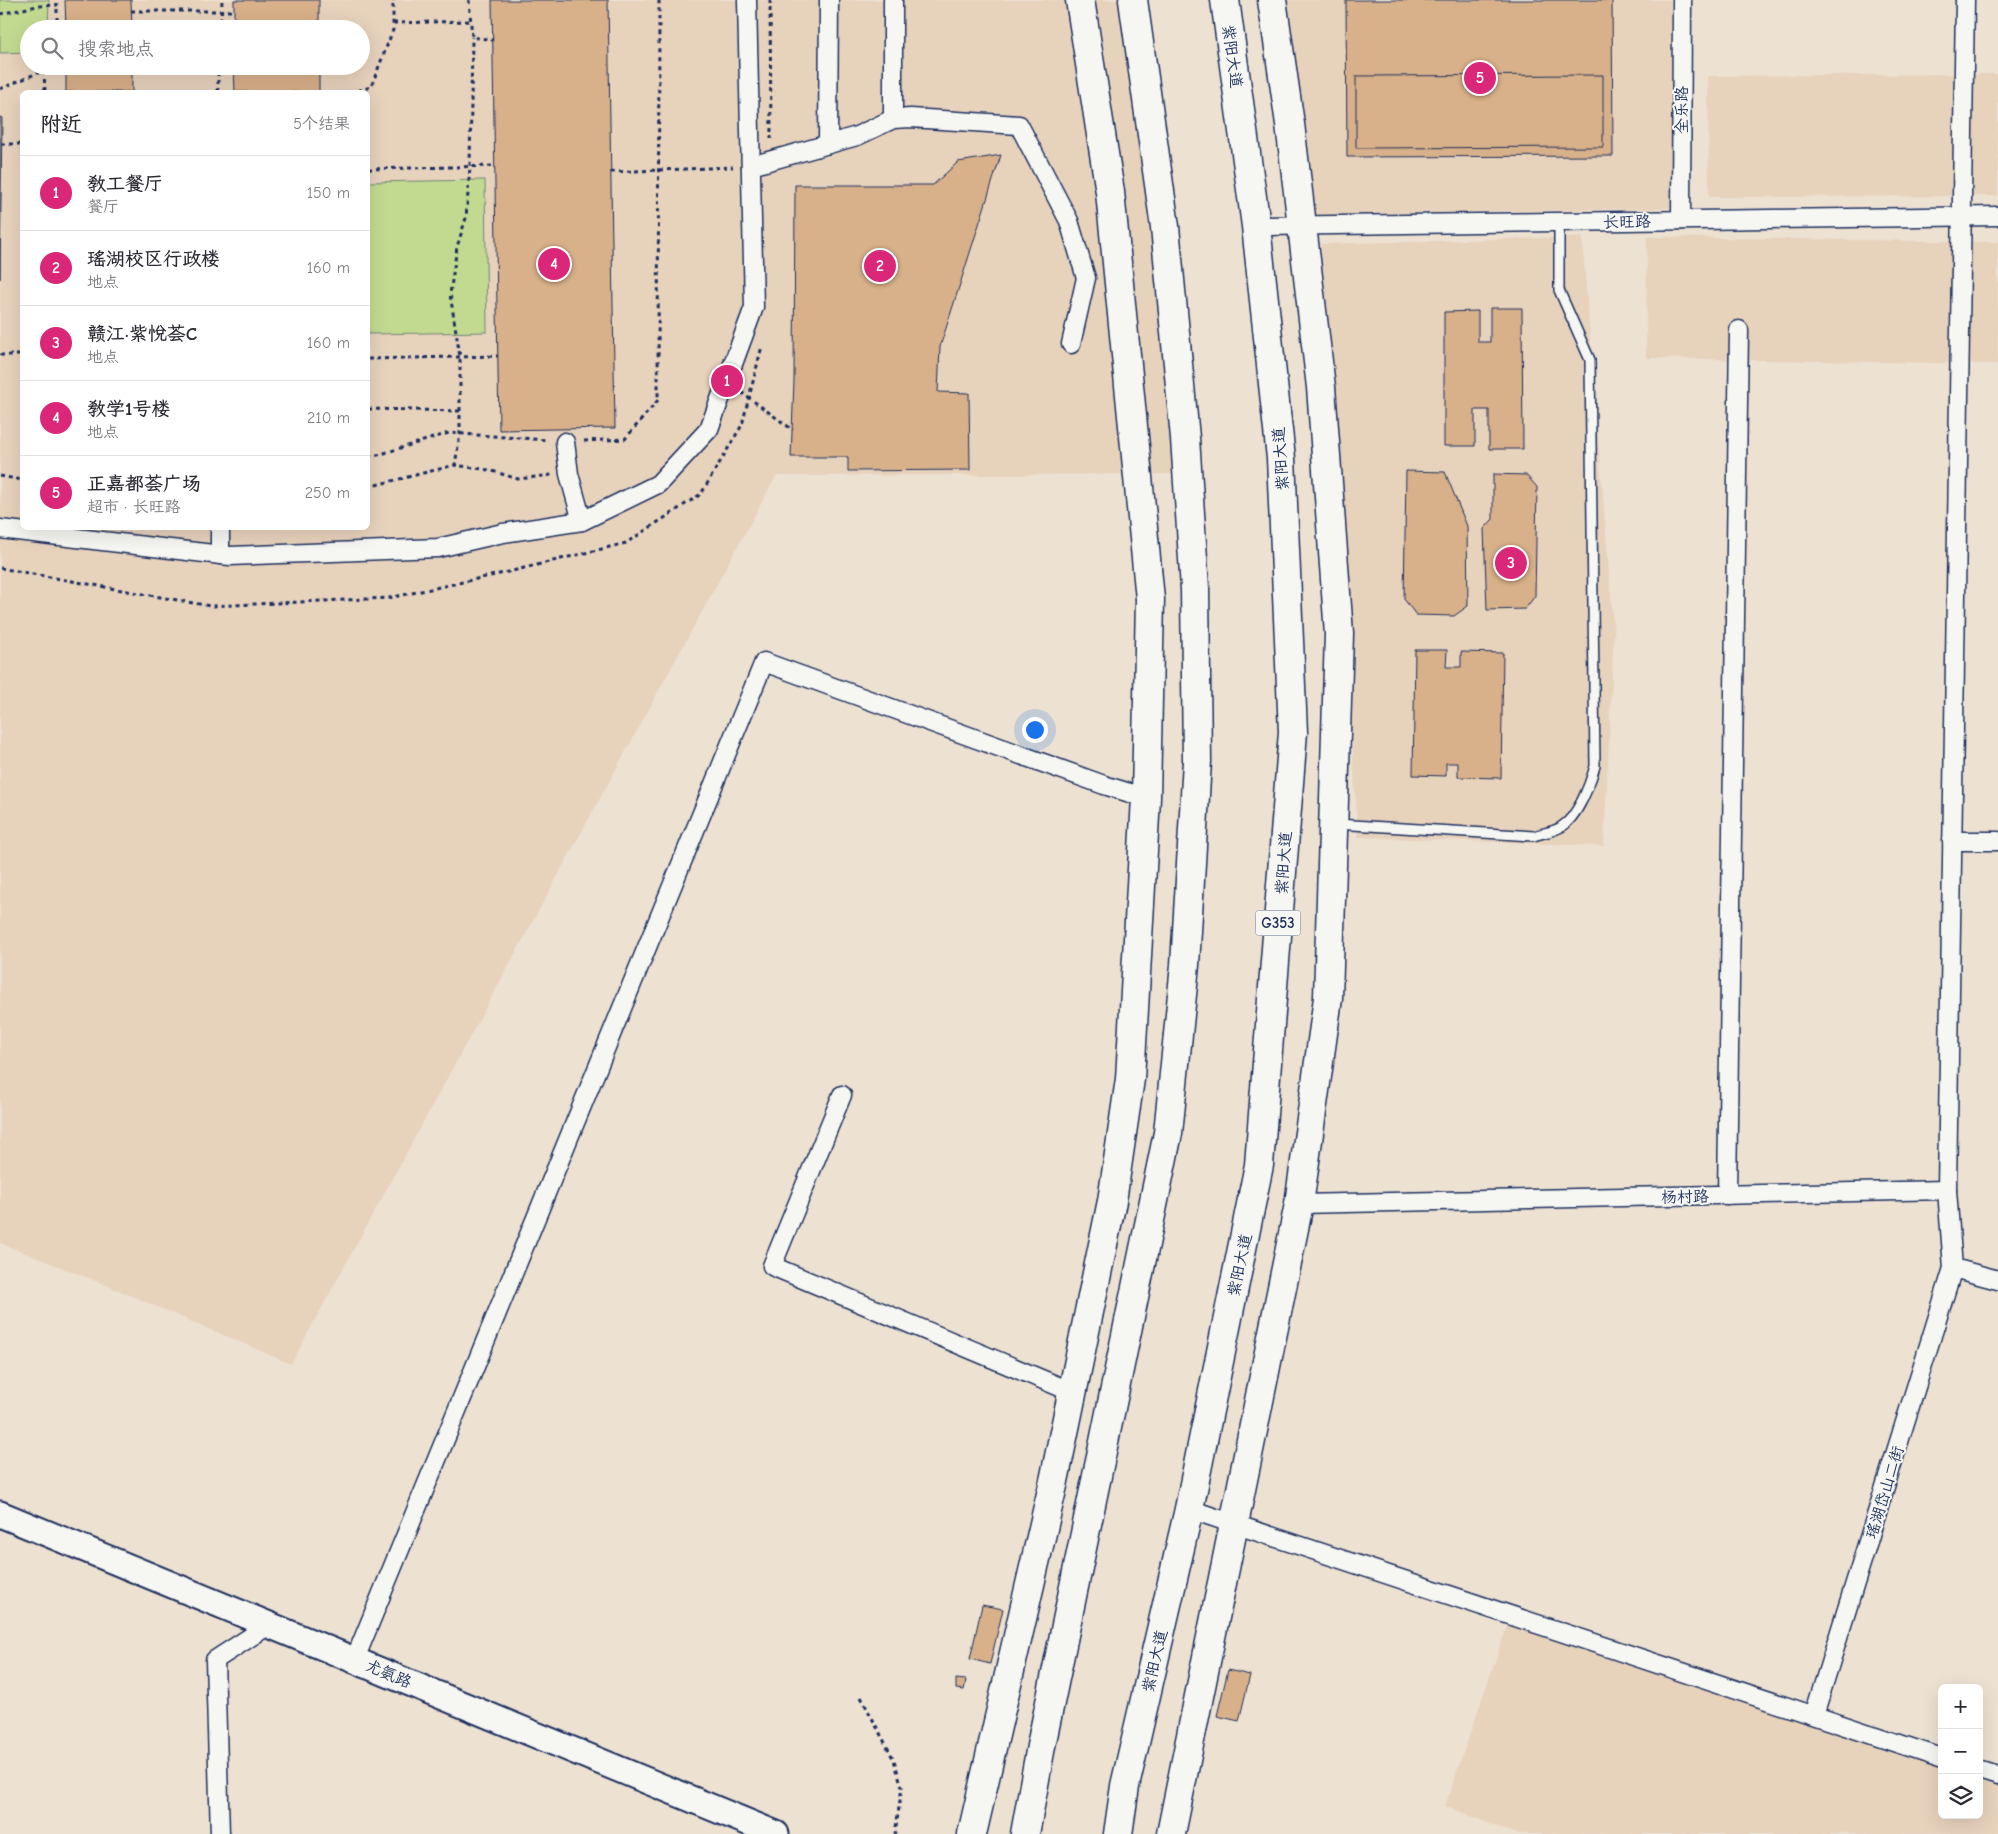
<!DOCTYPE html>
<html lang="zh">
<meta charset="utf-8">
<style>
:root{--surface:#fff;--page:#f7f7f7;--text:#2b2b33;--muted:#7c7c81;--line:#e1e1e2;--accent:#db2777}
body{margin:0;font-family:"Comic Neue","LXGW WenKai TC",sans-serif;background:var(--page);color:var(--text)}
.controls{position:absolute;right:15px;bottom:15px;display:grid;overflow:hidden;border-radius:8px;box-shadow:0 5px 20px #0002}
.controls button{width:45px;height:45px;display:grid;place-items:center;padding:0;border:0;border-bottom:1px solid var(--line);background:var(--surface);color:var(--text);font:25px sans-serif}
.you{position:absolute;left:1034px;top:729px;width:18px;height:18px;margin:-12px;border:4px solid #fff;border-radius:50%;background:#1a73e8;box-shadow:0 0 0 8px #1a73e833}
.badge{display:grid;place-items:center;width:32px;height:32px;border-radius:50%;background:var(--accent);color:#fff;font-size:16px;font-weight:700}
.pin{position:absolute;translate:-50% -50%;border:2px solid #fff;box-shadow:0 1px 5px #0006}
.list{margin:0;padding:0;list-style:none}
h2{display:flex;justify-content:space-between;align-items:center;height:65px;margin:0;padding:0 20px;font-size:21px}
h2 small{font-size:16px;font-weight:400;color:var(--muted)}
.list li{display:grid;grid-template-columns:32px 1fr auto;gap:15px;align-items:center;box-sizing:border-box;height:75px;padding:0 20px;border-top:1px solid var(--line)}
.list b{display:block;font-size:19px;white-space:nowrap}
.list p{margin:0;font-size:16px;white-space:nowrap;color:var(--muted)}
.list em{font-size:16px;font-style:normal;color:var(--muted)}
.icon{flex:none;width:28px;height:28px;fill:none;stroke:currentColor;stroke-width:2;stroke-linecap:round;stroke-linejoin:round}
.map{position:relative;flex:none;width:1998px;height:1834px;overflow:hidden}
.search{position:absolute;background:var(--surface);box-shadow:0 5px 20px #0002;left:20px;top:20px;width:350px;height:55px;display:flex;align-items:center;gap:12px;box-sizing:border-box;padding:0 18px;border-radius:28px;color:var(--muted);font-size:19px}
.panel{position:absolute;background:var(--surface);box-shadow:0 5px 20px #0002;left:20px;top:90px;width:350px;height:440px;border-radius:8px}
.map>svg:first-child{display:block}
</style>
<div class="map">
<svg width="1998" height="1834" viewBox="0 0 1998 1834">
<rect width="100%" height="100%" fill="#ede1d2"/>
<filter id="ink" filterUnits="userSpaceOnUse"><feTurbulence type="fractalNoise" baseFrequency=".02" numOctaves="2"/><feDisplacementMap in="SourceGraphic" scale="10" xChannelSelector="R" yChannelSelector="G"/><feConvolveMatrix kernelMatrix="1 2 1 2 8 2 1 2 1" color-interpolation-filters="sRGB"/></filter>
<g filter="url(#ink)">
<g fill="#e7d2bc" fill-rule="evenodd">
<path d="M 0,0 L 1130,0 L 1177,474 L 776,476 L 291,1364 L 106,1285 L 0,1243 ZM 29,29 L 361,29 L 361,66 L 29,66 ZM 22,92 L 368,92 L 368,528 L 22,528 Z"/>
<polygon points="1287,0 1670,0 1673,208 1316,215"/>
<polygon points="1998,74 1998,196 1709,197 1708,76"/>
<polygon points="1582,237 1614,633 1604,846 1358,837 1321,244"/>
<polygon points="1647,237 1998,242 1998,364 1646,358"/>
<polygon points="1508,1624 1942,1769 1942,1815 1979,1815 1979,1781 1998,1788 1998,1834 1516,1834 1445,1806"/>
</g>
<g fill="#c2da90" stroke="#6e8477">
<polygon points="0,0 49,0 48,29 29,29 29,52 0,53"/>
<polygon points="485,180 487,332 368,334 368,182"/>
</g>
<g fill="#d8b089" stroke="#1b2f5e">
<polygon points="65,0 131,0 132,29 66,29"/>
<rect x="234" y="0" width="85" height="29"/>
<polygon points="492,0 608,0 615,428 499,430"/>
<polygon points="1346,0 1612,0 1613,156 1347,157"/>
<rect x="66" y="66" width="66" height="26"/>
<polygon points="234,66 319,66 319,92 235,92"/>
<polygon points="1603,75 1603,147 1356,148 1356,76"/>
<polygon points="0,117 2,117 0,279"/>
<polygon points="1001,155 940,347 938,392 969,393 970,470 848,471 848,457 791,457 794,381 795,185 933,185 958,162"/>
<polygon points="1490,308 1522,308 1523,449 1489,449 1489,410 1475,410 1475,446 1444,446 1444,312 1478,311 1478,342 1490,342"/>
<polygon points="1406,471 1445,472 1467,526 1468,606 1454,616 1416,615 1404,599"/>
<polygon points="1493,474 1526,475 1537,487 1535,596 1525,609 1487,610 1484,529 1493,519"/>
<polygon points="1415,650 1447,650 1446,667 1461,667 1461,652 1503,653 1501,778 1458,777 1458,763 1446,763 1446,776 1413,775"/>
<polygon points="982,1605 1003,1609 990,1664 970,1659"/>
<polygon points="1228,1670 1250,1675 1239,1721 1217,1716"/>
<polygon points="956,1679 966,1680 964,1690 956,1689"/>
</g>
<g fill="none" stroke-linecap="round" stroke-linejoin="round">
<defs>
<path id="service" d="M 1336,824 L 1534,836 C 1542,833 1553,832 1561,827 C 1578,817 1590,784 1595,766 L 1590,360 L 1559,290 L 1559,222"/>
<g id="minor">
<polyline points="893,119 893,0"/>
<polyline points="828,144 829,0"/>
<polyline points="751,166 857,136 893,119 911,118 1019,125 1069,221 1086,278 1071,344"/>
<polyline points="1681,220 1682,0"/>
<polyline points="1256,226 1998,216"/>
<polyline points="565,442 569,474 582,521"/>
<polyline points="220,528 220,555"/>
<polyline points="0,529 230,556 438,548 503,533 582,521 658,484 709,429 754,307 747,0"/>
<polyline points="1952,841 1998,841"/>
<polyline points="842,1095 772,1266 1072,1392"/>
<polyline points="1947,1190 1965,0"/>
<polyline points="1727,1195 1739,330"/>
<polyline points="1299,1204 1947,1190 1953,1268 1998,1280"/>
<polyline points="1189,1509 1942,1758"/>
<polyline points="355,1659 764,662 1104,785 1146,798"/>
<polyline points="1814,1715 1953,1268"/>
<polyline points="1979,1770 1998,1776"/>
<polyline points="220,1834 215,1660 269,1625"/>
</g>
<polyline id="secondary" points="0,1514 776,1834"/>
<g id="primary">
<polyline points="972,1834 1054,1481 1112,1201 1130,1079 1146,798 1150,599 1110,192 1080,0"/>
<polyline points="1171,1834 1299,1204 1328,998 1339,634 1321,387 1290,124 1272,0"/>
</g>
<g id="trunk">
<polyline points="1025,1834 1041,1746 1168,1133 1185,965 1197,761 1195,589 1185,438 1165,227 1133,0"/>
<polyline points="1118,1834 1125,1786 1189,1509 1259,1165 1293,732 1281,458 1256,226 1225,0"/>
</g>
</defs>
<use href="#service" stroke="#1b2f5e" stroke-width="12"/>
<use href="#minor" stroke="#1b2f5e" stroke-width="21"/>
<use href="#secondary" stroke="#1b2f5e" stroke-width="29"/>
<use href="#primary" stroke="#1b2f5e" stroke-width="31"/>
<use href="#trunk" stroke="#1b2f5e" stroke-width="31"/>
<g stroke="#1b2f5e" stroke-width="3" stroke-dasharray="4 4" stroke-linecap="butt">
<polyline points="469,0 472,37 493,40"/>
<polyline points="770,0 771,139"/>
<polyline points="131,11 234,11"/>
<polyline points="0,14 37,6 57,5 57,0"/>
<polyline points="393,23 471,21"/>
<polyline points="57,29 57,5"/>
<polyline points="221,29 222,0"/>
<polyline points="44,71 45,92"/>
<polyline points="0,89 54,66"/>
<polyline points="218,92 218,66"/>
<polyline points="359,92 360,90 371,87 393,30 393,0"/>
<polyline points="1,144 22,144"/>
<polyline points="368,169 494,166"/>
<polyline points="611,172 733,167"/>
<polyline points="0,355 22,355"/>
<polyline points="368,359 498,356"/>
<polyline points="741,392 793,430"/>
<polyline points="368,409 460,411 460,434 455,465"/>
<polyline points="460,411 460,357 450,294 457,247 466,218 470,167 472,37"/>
<polyline points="584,441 625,439 658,400 659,0"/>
<polyline points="368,456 378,455 449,433 548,440"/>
<polyline points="0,476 22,480"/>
<polyline points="368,487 455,465 489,470 518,479 552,475"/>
<polyline points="0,568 210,606 389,598 504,573 626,543 701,494 742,425 762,346"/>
<polyline points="861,1697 894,1760 902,1787 895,1834"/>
</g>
<use href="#service" stroke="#f6f6f2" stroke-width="9"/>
<use href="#minor" stroke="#f6f6f2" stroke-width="18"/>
<use href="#secondary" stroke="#f6f6f2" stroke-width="25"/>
<use href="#primary" stroke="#f6f6f2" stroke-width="28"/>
<use href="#trunk" stroke="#f6f6f2" stroke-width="28"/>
</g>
</g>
<g text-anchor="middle" stroke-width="4" stroke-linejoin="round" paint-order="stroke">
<rect fill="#f6f6f2" stroke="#5d6b8a" stroke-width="1" x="1255.5" y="910.5" width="45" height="25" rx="4"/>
<g font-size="15" font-weight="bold" fill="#1b2f5e">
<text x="1278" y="928">G353</text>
</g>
<g font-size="16" fill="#1b2f5e" stroke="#f6f6f2">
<text transform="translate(1233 56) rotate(82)" y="6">紫阳大道</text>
<text transform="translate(1681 110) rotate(-90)" y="6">全乐路</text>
<text transform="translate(1627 221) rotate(-1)" y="6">长旺路</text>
<text transform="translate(1280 459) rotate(-94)" y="6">紫阳大道</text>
<text transform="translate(1283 863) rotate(-86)" y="6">紫阳大道</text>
<text transform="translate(1685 1196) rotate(-1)" y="6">杨村路</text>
<text transform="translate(1239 1265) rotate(-78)" y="6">紫阳大道</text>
<text transform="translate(1884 1492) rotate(-73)" y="6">瑶湖岱山二街</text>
<text transform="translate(1154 1661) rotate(-77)" y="6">紫阳大道</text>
<text transform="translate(389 1673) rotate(23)" y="6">尤氨路</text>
</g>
</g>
</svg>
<div class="controls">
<button>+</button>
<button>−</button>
<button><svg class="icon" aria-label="layers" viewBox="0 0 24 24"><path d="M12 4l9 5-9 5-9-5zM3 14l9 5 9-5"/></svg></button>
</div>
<div class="you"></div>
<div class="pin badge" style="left:727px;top:381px">1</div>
<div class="pin badge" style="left:880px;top:266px">2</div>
<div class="pin badge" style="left:1511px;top:563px">3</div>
<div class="pin badge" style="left:554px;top:264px">4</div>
<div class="pin badge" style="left:1480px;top:78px">5</div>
<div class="search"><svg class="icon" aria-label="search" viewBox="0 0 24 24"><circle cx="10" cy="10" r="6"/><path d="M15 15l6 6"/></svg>搜索地点</div>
<section class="panel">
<h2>附近<small>5个结果</small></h2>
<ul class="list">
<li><span class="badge">1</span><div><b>教工餐厅</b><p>餐厅</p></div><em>150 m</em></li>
<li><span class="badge">2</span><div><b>瑶湖校区行政楼</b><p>地点</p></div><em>160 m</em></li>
<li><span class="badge">3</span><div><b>赣江·紫悦荟C</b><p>地点</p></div><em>160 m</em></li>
<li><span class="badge">4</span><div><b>教学1号楼</b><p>地点</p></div><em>210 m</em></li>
<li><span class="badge">5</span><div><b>正嘉都荟广场</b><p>超市 · 长旺路</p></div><em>250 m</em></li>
</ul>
</section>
</div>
